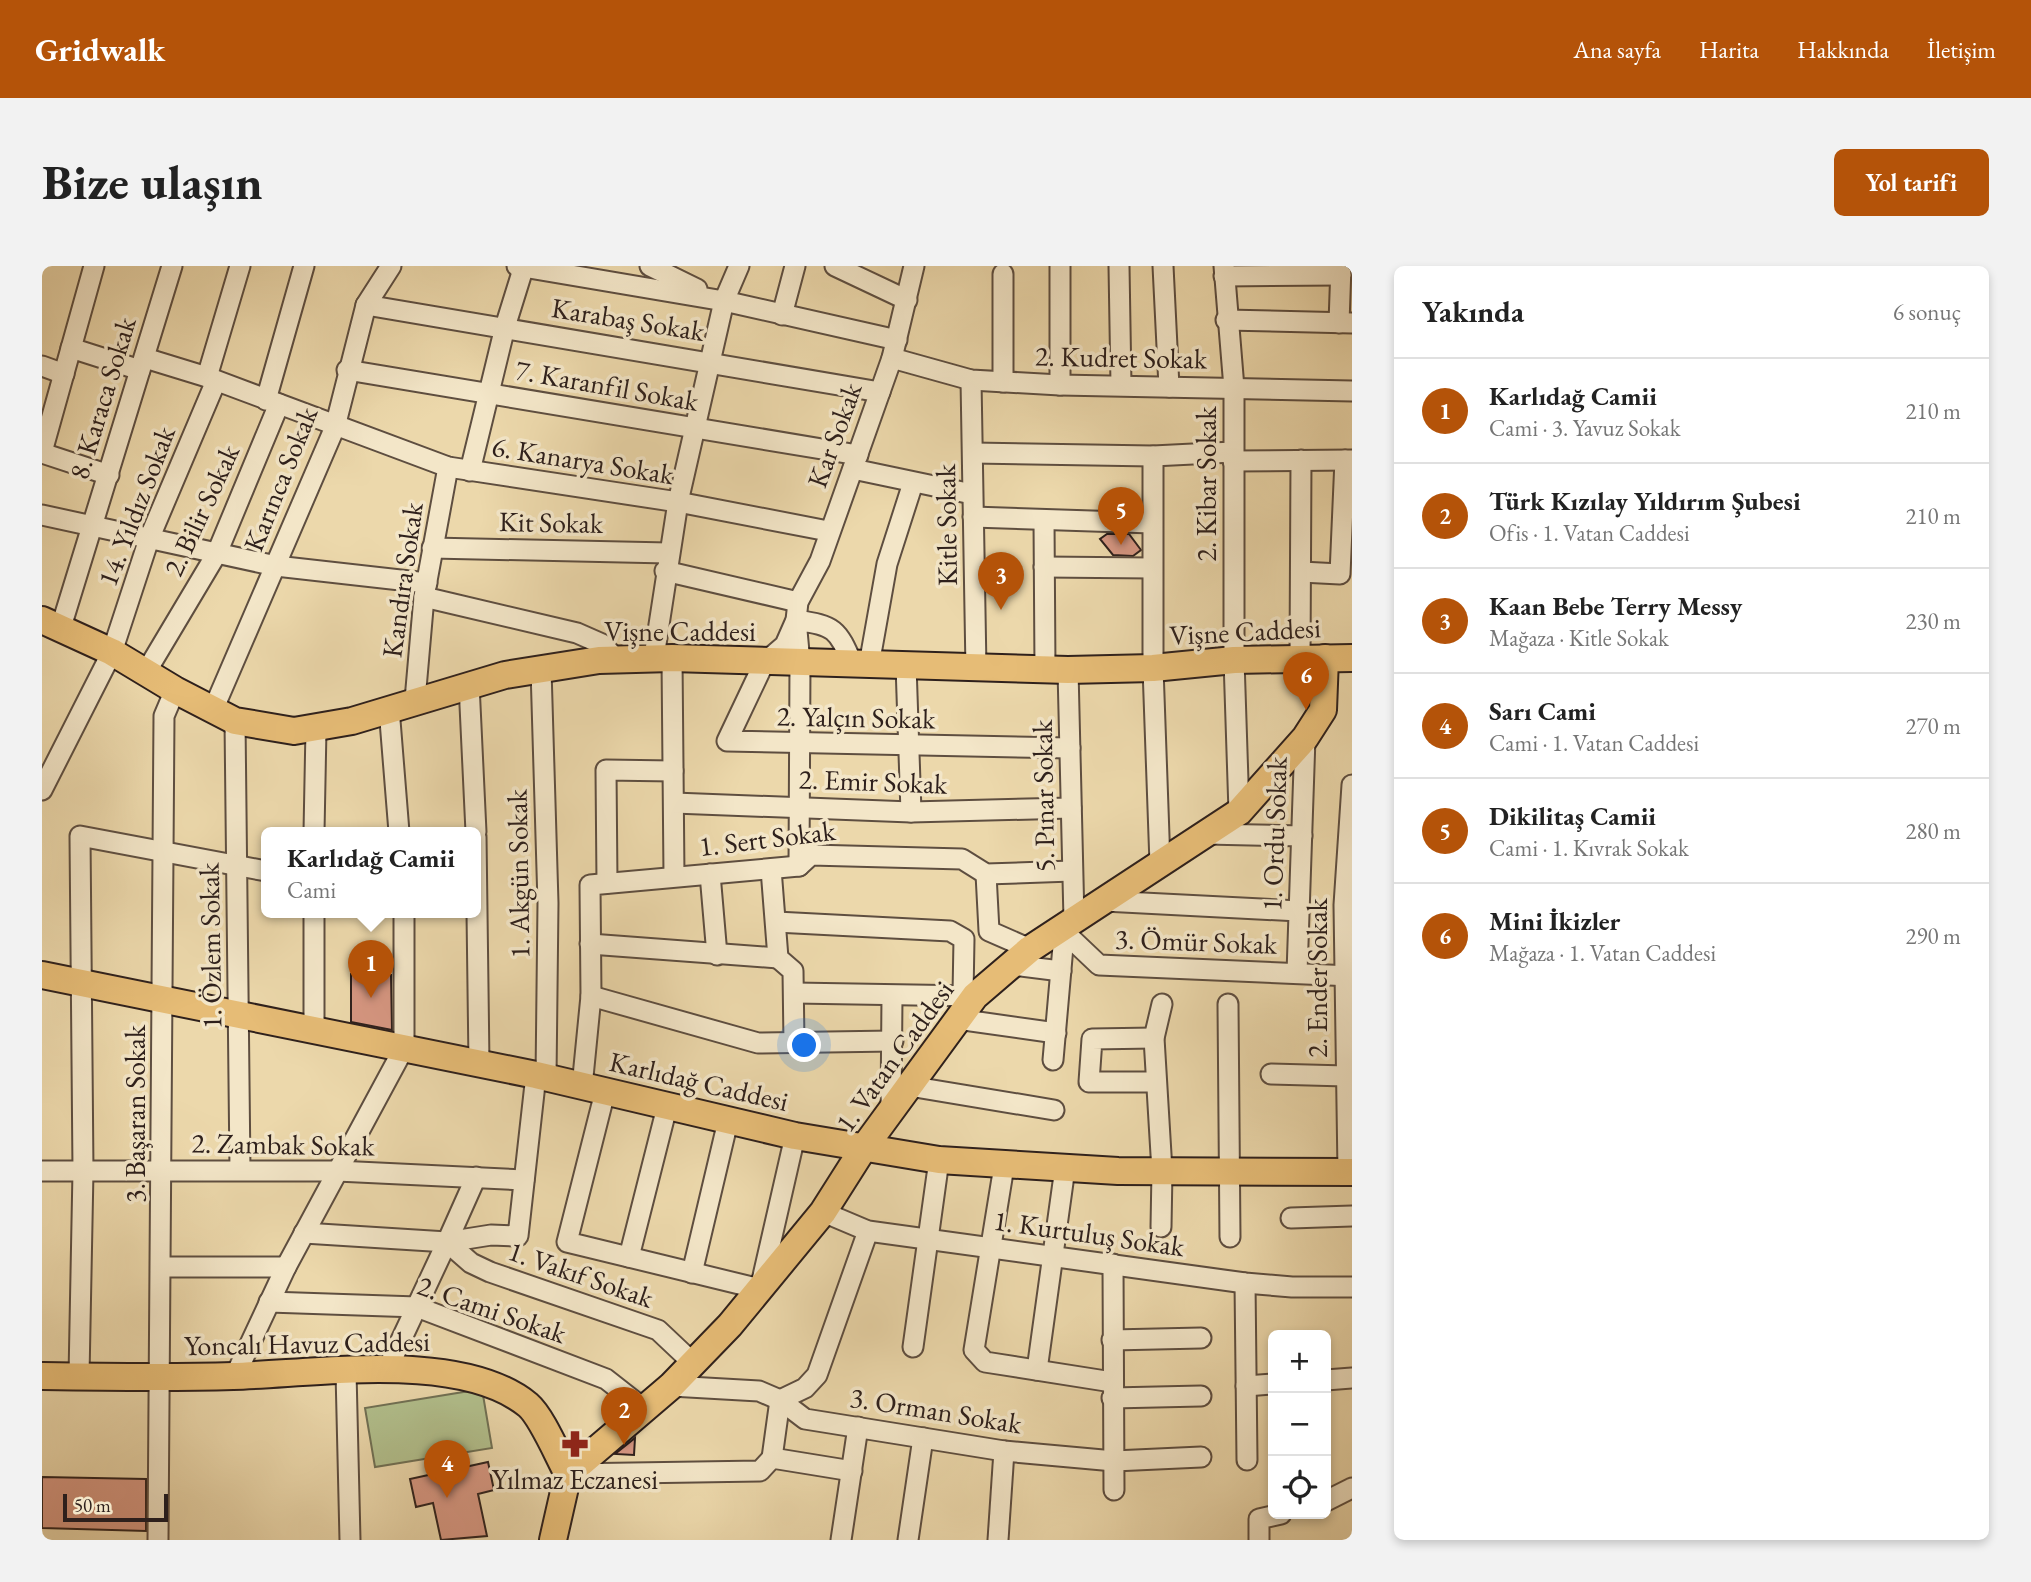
<!DOCTYPE html>
<html lang="tr">
<meta charset="utf-8">
<style>
:root{--surface:#fff;--page:#f2f2f2;--text:#222;--muted:#767676;--line:#e0e0e0;--accent:#b45309}
body{margin:0;font-family:"EB Garamond",serif;background:var(--page);color:var(--text)}
.controls{position:absolute;right:21px;bottom:21px;display:grid;overflow:hidden;border-radius:10px;box-shadow:0 4px 10px #0003}
.controls button{width:63px;height:63px;display:grid;place-items:center;padding:0;border:0;border-bottom:2px solid var(--line);background:var(--surface);color:var(--text);font:35px sans-serif}
.scale{position:absolute;left:21px;bottom:18px;width:105px;box-sizing:border-box;padding-left:7px;border:4px solid #2e201c;border-top:0;font-size:19px;line-height:24px;white-space:nowrap;color:#2e201c;-webkit-text-stroke:5px #f3e6c8;paint-order:stroke}
.you{position:absolute;left:763px;top:780px;width:24px;height:24px;margin:-18px;border:5px solid #fff;border-radius:50%;background:#1a73e8;box-shadow:0 0 0 10px #1a73e833}
.badge{display:grid;place-items:center;width:46px;height:46px;border-radius:50%;background:var(--accent);color:#fff;font-size:23px;font-weight:700}
.pin{position:absolute;translate:-50% -58px;filter:drop-shadow(0 2px 4px #0008)}
.pin::after{content:'';position:absolute;top:37px;width:24px;height:21px;background:inherit;clip-path:polygon(0 0,100% 0,50% 100%)}
.popup{position:absolute;left:219px;top:561px;width:220px;height:91px;box-sizing:border-box;display:grid;place-content:center;border-radius:10px;background:var(--surface);filter:drop-shadow(0 2px 5px #0005);font-size:23px;white-space:nowrap;color:var(--muted)}
.popup b{font-size:26px;color:var(--text)}
.popup::after{content:'';position:absolute;left:50%;top:100%;margin-left:-14px;border:14px solid transparent;border-top-color:var(--surface)}
.list{margin:0;padding:0;list-style:none}
h2{display:flex;justify-content:space-between;align-items:center;height:91px;margin:0;padding:0 28px;font-size:30px}
h2 small{font-size:23px;font-weight:400;color:var(--muted)}
.list li{display:grid;grid-template-columns:46px 1fr auto;gap:21px;align-items:center;box-sizing:border-box;height:105px;padding:0 28px;border-top:2px solid var(--line)}
.list b{display:block;font-size:26px;white-space:nowrap}
.list p{margin:0;font-size:23px;white-space:nowrap;color:var(--muted)}
.list em{font-size:23px;font-style:normal;color:var(--muted)}
.icon{flex:none;width:38px;height:38px;fill:none;stroke:currentColor;stroke-width:2;stroke-linecap:round;stroke-linejoin:round}
.map{position:relative;flex:none;width:1310px;height:1274px;overflow:hidden;border-radius:10px}
header{display:flex;align-items:center;gap:42px;box-sizing:border-box;height:98px;padding:0 35px;background:var(--accent);color:#fff}
header strong{font-size:33px}
nav{display:flex;gap:38px;margin-inline-start:auto;font-size:24px}
.intro{display:flex;align-items:center;justify-content:space-between;box-sizing:border-box;height:168px;padding:0 42px}
h1{margin:0;font-size:49px}
.button{padding:18px 32px;border-radius:10px;background:var(--accent);color:#fff;font-size:24px;font-weight:700}
main{display:flex;gap:42px;padding:0 42px}
aside{flex:1;background:var(--surface);border-radius:10px;box-shadow:0 4px 10px #0003}
.map>svg:first-child{display:block}
</style>
<header>
<strong>Gridwalk</strong>
<nav><a>Ana sayfa</a><a>Harita</a><a>Hakkında</a><a>İletişim</a></nav>
</header>
<div class="intro"><h1>Bize ulaşın</h1><a class="button">Yol tarifi</a></div>
<main>
<div class="map">
<svg width="1310" height="1274" viewBox="0 0 1310 1274">
<rect width="100%" height="100%" fill="#ecd8ab"/>
<filter id="stains"><feTurbulence type="fractalNoise" baseFrequency=".00286" numOctaves="4"/><feColorMatrix values="0 0 0 0 .2 0 0 0 0 .09 0 0 0 0 .02 0 0 0 .5 -.17"/></filter>
<radialGradient id="worn" r=".72"><stop offset=".6" stop-color="#630" stop-opacity="0"/><stop offset="1" stop-color="#630" stop-opacity=".3"/></radialGradient>
<polygon fill="#b2c08d" stroke="#707054" stroke-width="2" points="440,1123 450,1182 333,1201 323,1142"/>
<g fill="#d79782" stroke="#2e201c" stroke-width="2">
<polygon points="1065,268 1087,268 1099,284 1091,290 1071,289 1058,273"/>
<polygon points="309,708 349,709 350,764 309,756"/>
<polygon points="593,1172 592,1189 573,1188"/>
<polygon points="446,1196 452,1224 436,1228 445,1270 399,1274 391,1237 374,1241 368,1213"/>
<polygon points="0,1211 104,1213 104,1265 0,1262"/>
</g>
<g fill="none" stroke-linecap="round" stroke-linejoin="round">
<defs>
<g id="minor">
<polyline points="475,0 682,35 855,74"/>
<polyline points="608,0 655,23"/>
<polyline points="793,0 865,34"/>
<polyline points="872,0 850,92 778,295 756,336 754,354 743,379 722,397 685,475 1028,482"/>
<polyline points="1018,0 1018,119"/>
<polyline points="1077,0 1079,119"/>
<polyline points="1121,0 1127,121"/>
<polyline points="1182,0 1192,122 1192,394 1197,546"/>
<polyline points="1182,10 1299,9"/>
<polyline points="324,39 838,126"/>
<polyline points="740,49 753,0"/>
<polyline points="1184,54 1310,57"/>
<polyline points="1297,57 1299,0"/>
<polyline points="29,82 98,104"/>
<polyline points="103,92 165,111 406,201 636,236 786,265"/>
<polyline points="850,92 929,114 1018,119 1310,125"/>
<polyline points="0,100 22,108"/>
<polyline points="305,104 816,189"/>
<polyline points="165,111 198,0"/>
<polyline points="929,114 934,403"/>
<polyline points="961,116 961,8"/>
<polyline points="224,134 262,0"/>
<polyline points="0,186 52,0"/>
<polyline points="0,187 67,209"/>
<polyline points="931,187 1111,190 1191,186"/>
<polyline points="1111,190 1111,402 1118,598"/>
<polyline points="1191,195 1310,194"/>
<polyline points="811,203 930,228"/>
<polyline points="428,205 463,61 482,0"/>
<polyline points="0,249 234,300 385,317"/>
<polyline points="931,251 1110,257"/>
<polyline points="1002,254 1003,404"/>
<polyline points="390,282 626,287"/>
<polyline points="1002,301 1110,302"/>
<polyline points="623,305 756,336"/>
<polyline points="1259,306 1298,308 1303,194"/>
<polyline points="382,331 535,367 560,378 574,393"/>
<polyline points="19,361 130,0"/>
<polyline points="612,391 636,236 682,35 697,0"/>
<polyline points="630,392 632,610"/>
<polyline points="1258,393 1259,194"/>
<polyline points="827,399 845,298 871,217"/>
<polyline points="864,399 869,546"/>
<polyline points="499,403 506,637 504,812"/>
<polyline points="1026,404 1032,654"/>
<polyline points="104,406 175,287 237,138"/>
<polyline points="427,418 434,566"/>
<polyline points="373,434 382,331 406,201"/>
<polyline points="347,442 357,566"/>
<polyline points="171,444 293,161 324,39 349,0"/>
<polyline points="193,455 198,904"/>
<polyline points="0,524 70,386 107,273 174,115"/>
<polyline points="632,537 869,546 1029,542"/>
<polyline points="272,566 274,463"/>
<polyline points="1164,568 1260,570"/>
<polyline points="434,571 437,797"/>
<path d="M 757,600 L 758,397 L 754,354 C 793,360 795,362 811,399"/>
<polyline points="729,603 736,692 751,705 752,777"/>
<polyline points="668,608 675,689"/>
<polyline points="944,608 947,665 988,683"/>
<polyline points="565,617 564,504 631,505"/>
<polyline points="1062,635 1257,645"/>
<polyline points="272,646 272,763"/>
<polyline points="734,656 908,665 922,673 921,729"/>
<polyline points="1019,663 1057,699 1310,710"/>
<polyline points="548,678 736,692"/>
<polyline points="970,699 1019,705"/>
<polyline points="1255,707 1263,472"/>
<polyline points="753,727 931,730"/>
<polyline points="549,730 716,777 851,775"/>
<polyline points="1186,738 1188,971"/>
<polyline points="915,753 1014,767"/>
<polyline points="1112,772 1050,773 1047,816 1113,816"/>
<polyline points="1011,794 1022,669"/>
<polyline points="1229,808 1304,810"/>
<polyline points="867,820 1012,844"/>
<polyline points="540,821 549,730 548,619 757,600 769,589 920,593 944,608 1030,605"/>
<polyline points="563,826 525,976 718,1023 753,870"/>
<polyline points="849,845 850,730"/>
<polyline points="962,900 932,1084 943,1096 1070,1116"/>
<polyline points="0,905 295,905 482,914"/>
<polyline points="1306,905 1302,639 1310,519"/>
<polyline points="781,946 826,965 1203,1017 1250,1021 1310,1021"/>
<polyline points="1249,952 1310,950"/>
<polyline points="1119,961 1120,905 1112,772 1120,738"/>
<polyline points="262,967 405,976"/>
<polyline points="405,976 429,997 448,1006 616,1064 651,1097"/>
<polyline points="405,976 434,911"/>
<polyline points="587,991 625,841"/>
<polyline points="1071,998 1072,1224"/>
<polyline points="120,1001 244,1001"/>
<polyline points="650,1007 686,855"/>
<polyline points="1203,1017 1205,1194"/>
<polyline points="227,1036 375,1041 564,1113 601,1142"/>
<polyline points="1070,1074 1159,1072"/>
<polyline points="871,1081 897,894"/>
<polyline points="345,1104 405,976 449,969 476,970 494,809"/>
<polyline points="995,1104 1023,902"/>
<polyline points="304,1106 308,1274"/>
<polyline points="37,1110 41,905 38,570 224,605"/>
<polyline points="193,1110 244,1001 362,782 362,646"/>
<polyline points="1284,1114 1310,1112"/>
<polyline points="629,1120 717,1125 738,1134 763,1153 962,1185 1072,1195 1159,1191"/>
<polyline points="1204,1120 1231,1118"/>
<polyline points="1070,1132 1159,1130"/>
<polyline points="730,1192 738,1134 763,1122 775,1109 826,965"/>
<polyline points="526,1208 718,1205 730,1192 810,1205"/>
<polyline points="1284,1235 1310,1222"/>
<polyline points="116,1274 122,450 133,424"/>
<polyline points="799,1274 816,1161"/>
<polyline points="866,1274 881,1172"/>
<polyline points="956,1274 962,1185"/>
<polyline points="1217,1274 1217,1253 1239,1248"/>
</g>
<g id="major">
<polyline points="0,354 70,386 133,424 193,455 252,465 310,455 463,409 557,394 630,392 1026,404 1111,402 1192,394 1310,392"/>
<polyline points="0,709 494,809 753,870 897,894 1076,905 1310,906"/>
<path d="M 0,1110 C 64,1111 127,1112 191,1110 C 273,1108 419,1084 486,1139 C 500,1151 516,1190 526,1208"/>
<polyline points="511,1274 526,1208 629,1120 688,1059 781,946 821,883 933,730 988,683 1197,546 1263,472 1281,444 1283,392"/>
</g>
</defs>
<use href="#minor" stroke="#5e4e40" stroke-width="23"/>
<use href="#major" stroke="#2e201c" stroke-width="30"/>
<use href="#minor" stroke="#f3e6c8" stroke-width="19"/>
<use href="#major" stroke="#e6bc76" stroke-width="26"/>
</g>
<defs>
<symbol id="pharmacy-bare" viewBox="-9 -9 18 18"><path d="M-2-6h4v4h4v4h-4v4h-4v-4h-4v-4h4Z" fill="#8f2418" stroke="#f3e6c8" stroke-width="2.5" paint-order="stroke"/></symbol>
</defs>
<g fill-rule="evenodd">
<use href="#pharmacy-bare" x="514" y="1159" width="38" height="38"/>
</g>
<g text-anchor="middle" stroke-width="7" stroke-linejoin="round" paint-order="stroke">
<g font-size="28" fill="#2e201c" stroke="#f3e6c8">
<text transform="translate(586 53) rotate(9)" y="10">Karabaş Sokak</text>
<text transform="translate(1079 91) rotate(1)" y="10">2. Kudret Sokak</text>
<text transform="translate(565 119) rotate(10)" y="10">7. Karanfil Sokak</text>
<text transform="translate(60 132) rotate(-73)" y="10">8. Karaca Sokak</text>
<text transform="translate(792 169) rotate(-70)" y="10">Kar Sokak</text>
<text transform="translate(541 194) rotate(9)" y="10">6. Kanarya Sokak</text>
<text transform="translate(238 213) rotate(-68)" y="10">Karınca Sokak</text>
<text transform="translate(1164 218) rotate(-90)" y="10">2. Kibar Sokak</text>
<text transform="translate(94 240) rotate(-69)" y="10">14. Yıldız Sokak</text>
<text transform="translate(159 244) rotate(-65)" y="10">2. Bilir Sokak</text>
<text transform="translate(509 256) rotate(1)" y="10">Kit Sokak</text>
<text transform="translate(904 259) rotate(-91)" y="10">Kitle Sokak</text>
<text transform="translate(360 314) rotate(-82)" y="10">Kandıra Sokak</text>
<text x="638" y="375">Vişne Caddesi</text>
<text transform="translate(1203 365) rotate(-3)" y="10">Vişne Caddesi</text>
<text transform="translate(814 451) rotate(1)" y="10">2. Yalçın Sokak</text>
<text transform="translate(831 515) rotate(2)" y="10">2. Emir Sokak</text>
<text transform="translate(1001 530) rotate(-91)" y="10">5. Pınar Sokak</text>
<text transform="translate(1232 568) rotate(-88)" y="10">1. Ordu Sokak</text>
<text transform="translate(725 572) rotate(-7)" y="10">1. Sert Sokak</text>
<text transform="translate(476 608) rotate(-91)" y="10">1. Akgün Sokak</text>
<text transform="translate(1154 675) rotate(2)" y="10">3. Ömür Sokak</text>
<text transform="translate(168 680) rotate(-91)" y="10">1. Özlem Sokak</text>
<text transform="translate(1275 712) rotate(-90)" y="10">2. Ender Sokak</text>
<text transform="translate(852 790) rotate(-54)" y="10">1. Vatan Caddesi</text>
<text transform="translate(657 815) rotate(13)" y="10">Karlıdağ Caddesi</text>
<text transform="translate(93 848) rotate(-90)" y="10">3. Başaran Sokak</text>
<text transform="translate(241 878) rotate(1)" y="10">2. Zambak Sokak</text>
<text transform="translate(1047 967) rotate(8)" y="10">1. Kurtuluş Sokak</text>
<text transform="translate(539 1008) rotate(19)" y="10">1. Vakıf Sokak</text>
<text transform="translate(450 1043) rotate(19)" y="10">2. Cami Sokak</text>
<text transform="translate(265 1077) rotate(-1)" y="10">Yoncalı Havuz Caddesi</text>
<text transform="translate(894 1144) rotate(9)" y="10">3. Orman Sokak</text>
</g>
<g font-size="28" fill="#2e201c" stroke="#f3e6c8">
<text x="533" y="1223">Yılmaz Eczanesi</text>
</g>
</g>
<rect width="100%" height="100%" filter="url(#stains)"/>
<rect width="100%" height="100%" fill="url(#worn)"/>
</svg>
<div class="controls">
<button>+</button>
<button>−</button>
<button><svg class="icon" aria-label="locate" viewBox="0 0 24 24"><circle cx="12" cy="12" r="6"/><path d="M12 2v4M12 18v4M2 12h4M18 12h4"/></svg></button>
</div>
<div class="scale">50 m</div>
<div class="you"></div>
<div class="pin badge" style="left:329px;top:732px">1</div>
<div class="popup"><b>Karlıdağ Camii</b>Cami</div>
<div class="pin badge" style="left:582px;top:1179px">2</div>
<div class="pin badge" style="left:959px;top:344px">3</div>
<div class="pin badge" style="left:405px;top:1232px">4</div>
<div class="pin badge" style="left:1079px;top:279px">5</div>
<div class="pin badge" style="left:1264px;top:444px">6</div>
</div>
<aside>
<h2>Yakında<small>6 sonuç</small></h2>
<ul class="list">
<li><span class="badge">1</span><div><b>Karlıdağ Camii</b><p>Cami · 3. Yavuz Sokak</p></div><em>210 m</em></li>
<li><span class="badge">2</span><div><b>Türk Kızılay Yıldırım Şubesi</b><p>Ofis · 1. Vatan Caddesi</p></div><em>210 m</em></li>
<li><span class="badge">3</span><div><b>Kaan Bebe Terry Messy</b><p>Mağaza · Kitle Sokak</p></div><em>230 m</em></li>
<li><span class="badge">4</span><div><b>Sarı Cami</b><p>Cami · 1. Vatan Caddesi</p></div><em>270 m</em></li>
<li><span class="badge">5</span><div><b>Dikilitaş Camii</b><p>Cami · 1. Kıvrak Sokak</p></div><em>280 m</em></li>
<li><span class="badge">6</span><div><b>Mini İkizler</b><p>Mağaza · 1. Vatan Caddesi</p></div><em>290 m</em></li>
</ul>
</aside>
</main>
